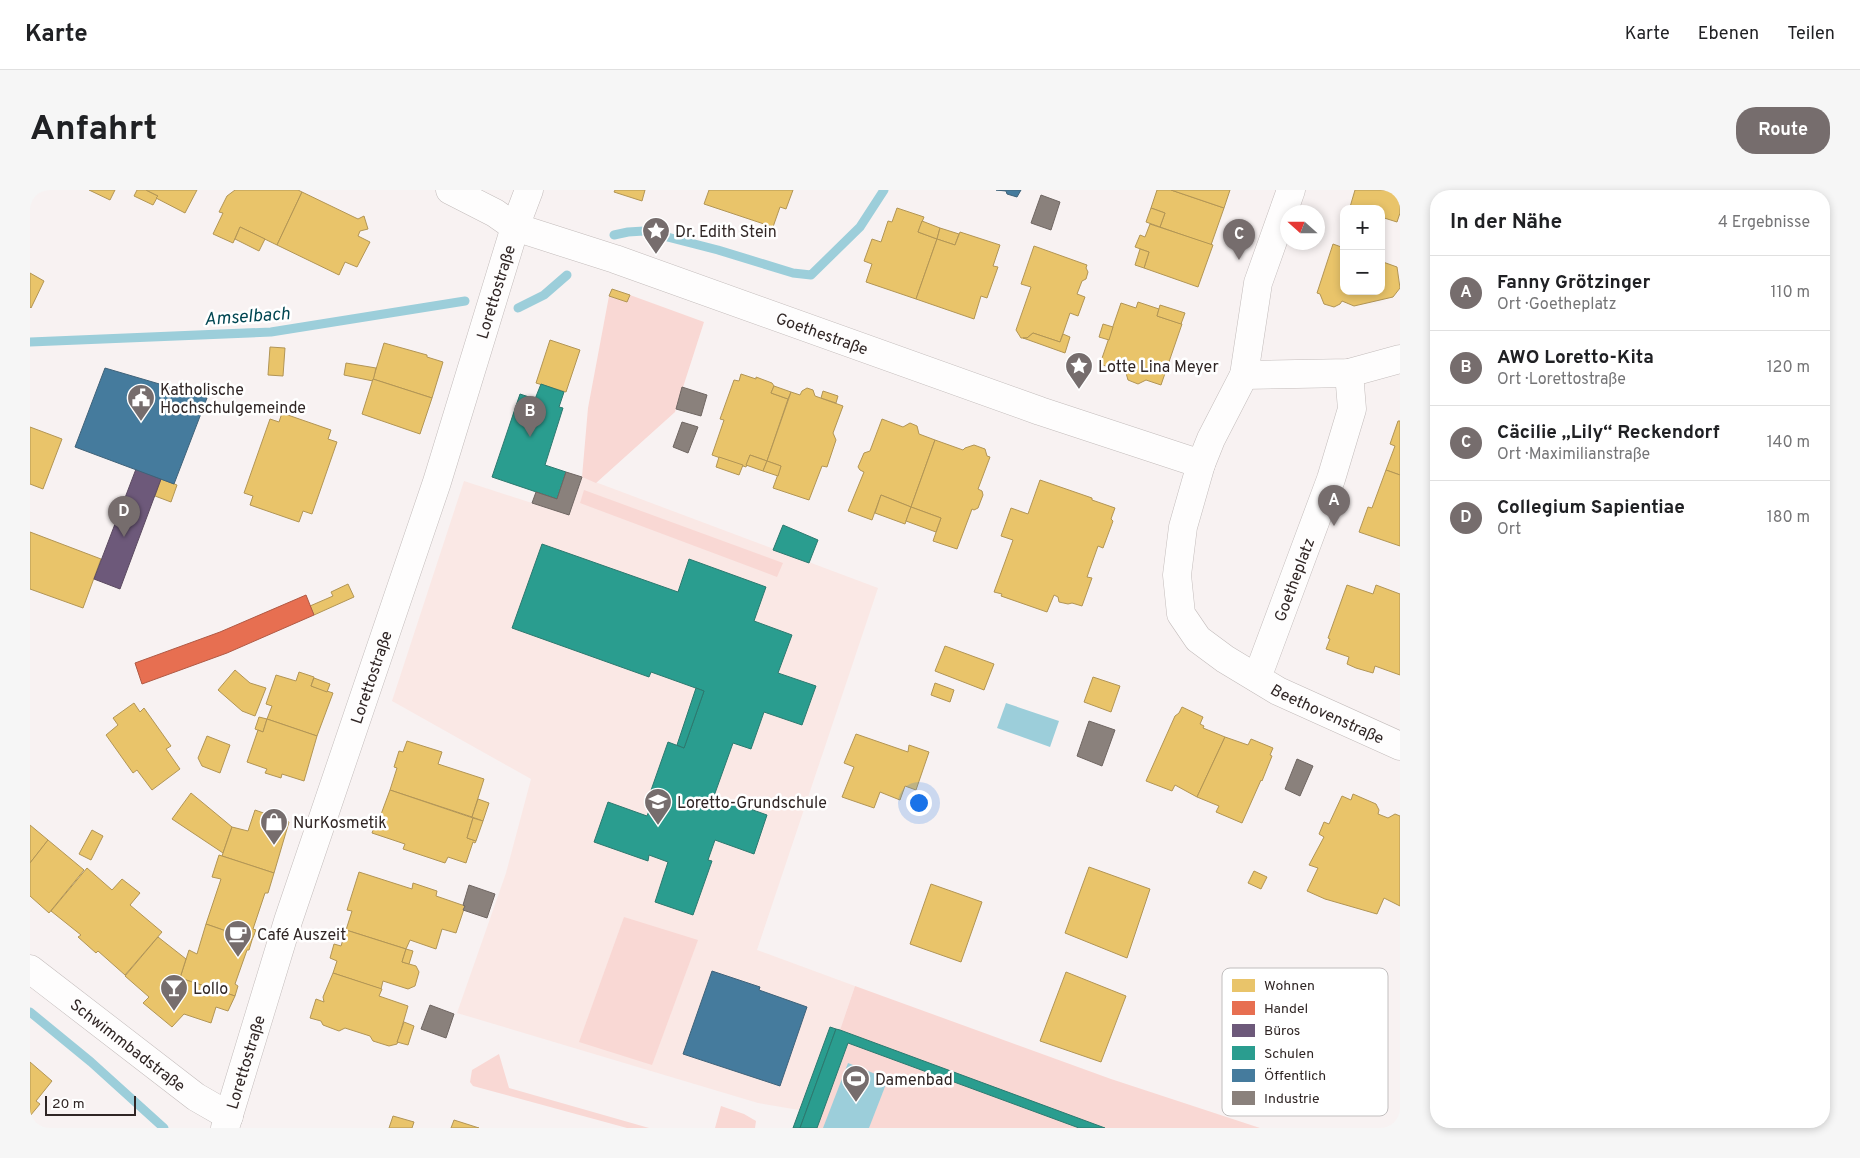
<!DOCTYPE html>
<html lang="de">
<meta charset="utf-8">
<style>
:root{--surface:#fff;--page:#f6f6f6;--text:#202124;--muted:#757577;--line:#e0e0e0;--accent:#766d6d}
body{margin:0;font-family:Overpass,sans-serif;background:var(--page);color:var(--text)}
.controls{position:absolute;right:15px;top:15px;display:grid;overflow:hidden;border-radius:10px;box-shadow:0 2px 8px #0003}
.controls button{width:45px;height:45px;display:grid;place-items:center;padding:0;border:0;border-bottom:1px solid var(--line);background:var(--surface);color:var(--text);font:25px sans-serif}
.compass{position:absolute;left:1250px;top:15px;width:45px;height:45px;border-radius:50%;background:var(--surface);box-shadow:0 2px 8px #0003;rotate:291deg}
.scale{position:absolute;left:15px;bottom:12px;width:91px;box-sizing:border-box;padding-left:5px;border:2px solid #302625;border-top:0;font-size:14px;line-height:18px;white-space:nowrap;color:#302625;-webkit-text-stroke:4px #fff;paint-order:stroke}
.you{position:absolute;left:888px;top:612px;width:18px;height:18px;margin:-12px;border:4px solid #fff;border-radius:50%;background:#1a73e8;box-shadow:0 0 0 8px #1a73e833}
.badge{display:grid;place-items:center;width:32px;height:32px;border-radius:50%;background:var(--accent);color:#fff;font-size:16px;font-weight:700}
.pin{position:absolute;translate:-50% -41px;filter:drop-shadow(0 1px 2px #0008)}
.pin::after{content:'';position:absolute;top:26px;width:18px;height:15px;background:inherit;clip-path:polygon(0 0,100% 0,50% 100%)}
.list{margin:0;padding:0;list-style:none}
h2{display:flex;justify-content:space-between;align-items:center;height:65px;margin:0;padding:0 20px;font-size:21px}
h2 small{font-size:16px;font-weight:400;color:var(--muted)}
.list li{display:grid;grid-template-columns:32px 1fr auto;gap:15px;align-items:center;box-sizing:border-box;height:75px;padding:0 20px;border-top:1px solid var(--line)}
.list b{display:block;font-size:19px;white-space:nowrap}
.list p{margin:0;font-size:16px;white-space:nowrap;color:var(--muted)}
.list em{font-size:16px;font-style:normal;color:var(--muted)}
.map{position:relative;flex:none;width:1370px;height:938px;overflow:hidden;border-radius:20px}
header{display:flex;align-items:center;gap:30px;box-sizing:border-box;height:70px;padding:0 25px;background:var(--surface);border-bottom:1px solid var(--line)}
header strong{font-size:24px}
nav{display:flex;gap:28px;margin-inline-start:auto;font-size:18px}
.intro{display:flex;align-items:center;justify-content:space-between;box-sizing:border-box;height:120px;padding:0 30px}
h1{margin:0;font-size:35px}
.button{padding:12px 22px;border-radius:20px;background:var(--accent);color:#fff;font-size:18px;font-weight:700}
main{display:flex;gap:30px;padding:0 30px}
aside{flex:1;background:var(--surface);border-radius:20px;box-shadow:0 2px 8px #0003}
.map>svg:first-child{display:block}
</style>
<header>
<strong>Karte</strong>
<nav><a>Karte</a><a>Ebenen</a><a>Teilen</a></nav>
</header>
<div class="intro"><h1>Anfahrt</h1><a class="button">Route</a></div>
<main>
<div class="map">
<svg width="1370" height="938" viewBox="0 0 1370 938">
<rect width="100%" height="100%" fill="#f8f2f2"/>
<polygon fill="#fae8e5" points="552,287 848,398 727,760 825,796 810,840 800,837 769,920 728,913 427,823 476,683 501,589 362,511 434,291 539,325"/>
<g fill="#f9d8d4">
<polygon points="600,105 674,132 645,222 566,293 552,287 558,218 579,106 597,112"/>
<polygon points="554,300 753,373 747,387 550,313"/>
<polygon points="594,727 668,750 622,875 549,852"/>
<polygon points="825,796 1081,889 1230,938 763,938 800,837 810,840"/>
<polygon points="469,864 479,898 619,938 597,938 443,896 440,892 442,880"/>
<polygon points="691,916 714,924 726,931 725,938 685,938"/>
</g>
<g fill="#9cceda">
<polygon points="976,513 1029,531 1020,557 967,538"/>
<polygon points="818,873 858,889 839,938 793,938"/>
</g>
<g fill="#e9c46a" stroke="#b29555">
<polygon points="59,0 85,0 80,10"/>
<polygon points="107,0 116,0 128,6 123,15 104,6"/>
<polygon points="116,0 167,0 155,23 126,8 128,6"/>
<polygon points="205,0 268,0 272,2 247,55 210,37 203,53 183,44 193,23 189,22 197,6"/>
<polygon points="585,0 615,0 612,11 584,2"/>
<polygon points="679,0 763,0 756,19 750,17 743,37 674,14"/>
<polygon points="1127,0 1141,0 1194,18 1181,55 1130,37 1135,23 1121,18"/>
<polygon points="1141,0 1200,0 1194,18"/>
<polygon points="1325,0 1370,0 1370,23 1367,32 1351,27 1351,19 1325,19 1320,17"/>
<polygon points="272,2 328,29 334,26 338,39 330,41 328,46 340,52 327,77 315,72 309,85 247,55"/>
<polygon points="867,18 894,27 888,42 907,49 886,109 836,92 842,74 834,71 842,49 851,52 858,31 862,32"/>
<polygon points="1121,18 1135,23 1130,37 1116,32"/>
<polygon points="892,31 910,38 907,49 888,42"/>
<polygon points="1120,34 1183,55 1168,97 1114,78 1119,62 1105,57 1110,45 1115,47"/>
<polygon points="210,37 235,49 229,61 205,49"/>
<polygon points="910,38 929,44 925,55 907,49"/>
<polygon points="930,42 970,55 963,76 968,77 957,108 951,106 944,129 886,109 907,49 925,55"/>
<polygon points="1303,54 1314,58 1314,101 1351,101 1351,73 1353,72 1367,77 1370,98 1363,107 1324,116 1312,111 1310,114 1304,117 1294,114 1290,104 1287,103"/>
<polygon points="1004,56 1057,75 1056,78 1058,82 1056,89 1052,91 1047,104 1055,107 1048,126 1040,123 1030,152 1003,143 997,148 991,148 986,140 1001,97 991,94"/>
<polygon points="1110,59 1119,62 1114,78 1105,75"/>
<polygon points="0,83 14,91 1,118 0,117"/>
<polygon points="582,99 600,105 597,112 579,106"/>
<polygon points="1108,112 1129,119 1127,126 1152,134 1131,195 1116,190 1108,194 1098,190 1096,183 1070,174 1091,113 1106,118"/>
<polygon points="1130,115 1155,123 1151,134 1127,126"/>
<polygon points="1073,134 1083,137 1079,150 1069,147"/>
<polygon points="1003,143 1030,152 1033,144 1040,147 1035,163 993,148 997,148"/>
<polygon points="520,150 550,160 536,202 506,193"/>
<polygon points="354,153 397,165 397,167 413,172 402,208 343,189"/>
<polygon points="240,157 255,158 253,186 238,185"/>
<polygon points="316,173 346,178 343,191 314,185"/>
<polygon points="711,184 726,189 726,187 742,193 744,196 741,203 758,209 737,271 720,265 716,277 682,265 694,230 690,229 704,190 709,191"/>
<polygon points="343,189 402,208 390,244 332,224"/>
<polygon points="744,196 761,202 758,209 741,203"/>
<polygon points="777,198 783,200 785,206 813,216 803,243 806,250 797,277 792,276 779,310 743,298 751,276 737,271 761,202 770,205 772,201"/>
<polygon points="793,201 808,206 806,213 791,208"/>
<polygon points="252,223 301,240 298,249 307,252 282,324 273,321 269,332 220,315 223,306 214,303 240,229 249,232"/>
<polygon points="852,229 873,237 880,233 887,236 889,244 905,250 881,317 851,305 842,330 818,321 834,282 830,280 828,277 834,263 840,261"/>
<polygon points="1368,231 1370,231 1370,285 1356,280 1365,256 1360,254"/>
<polygon points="0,237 32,249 13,299 0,294"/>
<polygon points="905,250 933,260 935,258 944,255 955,259 957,266 960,267 948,299 952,301 953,305 948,318 944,320 942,319 927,359 903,351 911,328 881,317"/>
<polygon points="720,265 737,271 733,281 716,275"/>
<polygon points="689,267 713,275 709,285 686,277"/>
<polygon points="737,271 751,276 748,286 733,281"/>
<polygon points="1356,280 1370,285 1370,356 1329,342 1338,317 1342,318"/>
<polygon points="131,289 147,295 141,312 125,306"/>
<polygon points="1010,290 1062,308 1062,310 1085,318 1081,329 1083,331 1073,358 1068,356 1057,387 1062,388 1052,416 1042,413 1038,414 1029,412 1028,407 1024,405 1017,422 971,406 972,404 964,402 983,350 971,346 981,318 998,324"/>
<polygon points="851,305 881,317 875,334 845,323"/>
<polygon points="881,317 911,328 906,342 876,331"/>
<polygon points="0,342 71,369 53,418 0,399"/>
<polygon points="318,394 324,407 284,425 280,416 303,406 301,402"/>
<polygon points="1317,395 1343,404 1346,395 1370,404 1370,485 1345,476 1343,483 1326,478 1317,474 1319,467 1296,459 1300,449 1298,448"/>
<polygon points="915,456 964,474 954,500 905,481"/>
<polygon points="205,480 220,493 236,498 225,526 212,521 188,500"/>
<polygon points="269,482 284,487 281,496 303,503 287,546 237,529 242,516 236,514 246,485 266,491"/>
<polygon points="1063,487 1090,496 1081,522 1054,512"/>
<polygon points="284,488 300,494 297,502 281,496"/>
<polygon points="905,493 924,500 920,512 901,505"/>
<polygon points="104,513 110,522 114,518 141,556 136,559 150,579 122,600 107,580 103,583 76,545 88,535 83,528"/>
<polygon points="1152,517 1173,527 1170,534 1174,536 1173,538 1195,547 1167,607 1145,595 1142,601 1116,591 1145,526 1149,523"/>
<polygon points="229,527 237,529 233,542 225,539"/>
<polygon points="237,529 287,546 274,591 252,584 251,588 235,583 237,579 217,572 228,540 233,542"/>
<polygon points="826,544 878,562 879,555 899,562 886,600 875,596 870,610 850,602 844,618 812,607 824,577 814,573"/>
<polygon points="177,546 200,555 190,583 172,576 168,568"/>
<polygon points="1195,547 1218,555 1221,549 1243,558 1240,565 1242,566 1232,591 1231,590 1212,633 1186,622 1189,616 1167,607"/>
<polygon points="377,551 412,562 408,574 454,589 442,627 360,600 367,578 364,577 369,561 373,562"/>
<polygon points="360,600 443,628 437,648 446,651 445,653 443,652 436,673 418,667 415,673 373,659 375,654 342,643 348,626 350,627"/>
<polygon points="161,603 202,637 193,663 142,629"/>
<polygon points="1323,604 1346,614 1349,620 1348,624 1358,628 1365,624 1370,626 1370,716 1354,708 1347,724 1295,709 1277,701 1288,678 1279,675 1294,647 1289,644 1294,632 1299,634 1312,606 1321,610"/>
<polygon points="448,609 459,613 453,631 442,627"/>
<polygon points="225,620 259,632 244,683 192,666 202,637 218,641"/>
<polygon points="443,628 453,631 446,651 437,648"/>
<polygon points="0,635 18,650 0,673"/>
<polygon points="62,640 73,646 61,670 49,664"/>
<polygon points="18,650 54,680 19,723 0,706 0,673"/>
<polygon points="189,665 244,683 238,703 235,703 223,739 226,740 222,750 176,734 191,689 182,687"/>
<polygon points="1059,677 1120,699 1097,768 1035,743"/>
<polygon points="57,678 82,700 92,689 110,703 100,715 132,742 95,785 68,761 66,763 48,747 51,745 21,721"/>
<polygon points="1224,681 1237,687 1231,699 1218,693"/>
<polygon points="329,682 382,699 383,693 407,701 406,706 435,716 426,743 412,739 406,759 380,750 376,759 316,740 322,721 317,720"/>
<polygon points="901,694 952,712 931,772 880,754"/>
<polygon points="176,734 222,750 219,760 217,760 205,794 208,796 205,806 150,788 159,760 167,764"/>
<polygon points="316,740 376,759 372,772 386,776 389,782 385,796 378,799 353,791 351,799 303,783 307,771 300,768 304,754 311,756"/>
<polygon points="128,747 156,769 150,788 205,806 198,821 186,817 181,833 154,824 142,837 113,813 119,807 95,786"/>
<polygon points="376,759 383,761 379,774 372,772"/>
<polygon points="1036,782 1096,806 1071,872 1010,851"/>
<polygon points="303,783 352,799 349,806 378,816 367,854 359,856 343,851 340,846 315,838 309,841 293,835 291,831 280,828 286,809 294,812 293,807"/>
<polygon points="374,832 384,836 378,855 367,852"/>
<polygon points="0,872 22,891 6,911 10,914 0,926"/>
<polygon points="363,926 384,932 382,938 359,938"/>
<polygon points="424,930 449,938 421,938"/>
</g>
<polygon fill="#e76f51" stroke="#b05944" points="276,405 284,425 197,463 112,494 105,473 190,442"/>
<polygon fill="#6d597a" stroke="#5b4a60" points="106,279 131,289 90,399 64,389"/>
<g fill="#2a9d8f" stroke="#2c796f">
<polygon points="511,194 534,202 529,217 533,218 515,275 536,282 527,309 462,287 490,204 505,209"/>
<polygon points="753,335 788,350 779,373 743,360"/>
<polygon points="512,354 648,402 659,369 736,397 724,431 762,445 748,483 786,496 772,535 734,522 721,559 703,553 684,606 737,625 724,664 685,650 678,670 682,671 663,725 625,712 638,672 619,665 618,671 564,652 578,612 617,626 624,608 619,606 638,552 654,558 674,501 621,482 619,487 482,438"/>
<polygon points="666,498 674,501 654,558 647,555"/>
<polygon points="800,837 806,839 770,938 763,938"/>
<polygon points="806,839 810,840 1075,938 1049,938 818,853 787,938 770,938"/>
</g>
<g fill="#457b9d" stroke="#3f6279">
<polygon points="966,0 991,0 987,7 977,4 976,1"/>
<polygon points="75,178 177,208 144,294 45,257"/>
<polygon points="682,781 730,797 729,800 777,817 750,896 653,864"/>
</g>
<g fill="#8a817c" stroke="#6f6662">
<polygon points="1011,5 1030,12 1021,40 1001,33"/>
<polygon points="652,197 677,205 671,226 646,219"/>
<polygon points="652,232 668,237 658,263 643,257"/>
<polygon points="536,282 552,287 539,325 502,313 506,302 527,309"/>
<polygon points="1059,531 1085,540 1072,576 1047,566"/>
<polygon points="1267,569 1283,576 1270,606 1255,599"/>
<polygon points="439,695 465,704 457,728 433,720 435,716 433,715"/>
<polygon points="400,815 424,824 416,848 391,839"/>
</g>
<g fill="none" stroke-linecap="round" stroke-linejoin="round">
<g stroke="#9cceda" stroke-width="9">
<polyline points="584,45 598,42 614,41 688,60 763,83 781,85 830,37 854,0"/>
<polyline points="488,118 514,105 537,85"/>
<polyline points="0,152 241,142 435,111"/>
<polyline points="0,822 61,872 134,938"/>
</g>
<defs>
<g id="minor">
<path id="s1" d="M 420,0 L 465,23 L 485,37 L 585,69 L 1010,221 L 1171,274"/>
<path id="s2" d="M 1261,0 L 1228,93 L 1214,185 L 1181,249 L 1171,274 L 1153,337 L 1147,385 L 1151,424 L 1168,449 L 1195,469 L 1248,501 L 1370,556"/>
<polyline points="1214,185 1319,183 1370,169"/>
<path id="s3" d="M 1227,488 L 1301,289 L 1322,219 L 1319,183"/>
<path id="s4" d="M 0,779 L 166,907 L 199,926"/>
<path id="s5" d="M 195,938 L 258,731 L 407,292 L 485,37 L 499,0"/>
</g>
</defs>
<use href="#minor" stroke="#c3bcbb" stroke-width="29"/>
<use href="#minor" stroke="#fefdfd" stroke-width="28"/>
</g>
<defs>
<symbol id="sight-pin" viewBox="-11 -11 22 30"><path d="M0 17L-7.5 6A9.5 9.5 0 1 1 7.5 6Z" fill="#766d6d" stroke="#fff"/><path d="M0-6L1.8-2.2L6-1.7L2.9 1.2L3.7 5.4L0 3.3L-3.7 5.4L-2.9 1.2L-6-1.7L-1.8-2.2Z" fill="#fff"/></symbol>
<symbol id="civic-pin" viewBox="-11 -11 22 30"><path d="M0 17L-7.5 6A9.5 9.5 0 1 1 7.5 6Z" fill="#766d6d" stroke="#fff"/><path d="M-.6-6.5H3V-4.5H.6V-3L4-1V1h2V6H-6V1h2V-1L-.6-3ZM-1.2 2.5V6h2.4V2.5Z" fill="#fff"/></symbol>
<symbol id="school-pin" viewBox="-11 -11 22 30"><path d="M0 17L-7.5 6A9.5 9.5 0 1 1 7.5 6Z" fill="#766d6d" stroke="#fff"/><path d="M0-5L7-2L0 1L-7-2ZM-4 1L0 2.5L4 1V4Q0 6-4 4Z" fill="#fff"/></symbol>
<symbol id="shop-pin" viewBox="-11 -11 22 30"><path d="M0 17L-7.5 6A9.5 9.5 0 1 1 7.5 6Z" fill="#766d6d" stroke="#fff"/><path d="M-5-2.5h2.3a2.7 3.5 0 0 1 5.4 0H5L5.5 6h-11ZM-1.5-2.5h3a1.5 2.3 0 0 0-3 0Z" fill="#fff"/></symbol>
<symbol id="cafe-pin" viewBox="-11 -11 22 30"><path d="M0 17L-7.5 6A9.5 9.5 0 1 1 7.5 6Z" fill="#766d6d" stroke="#fff"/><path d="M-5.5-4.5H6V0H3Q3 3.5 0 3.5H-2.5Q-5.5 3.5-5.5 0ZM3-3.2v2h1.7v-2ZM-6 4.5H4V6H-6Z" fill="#fff"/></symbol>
<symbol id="bar-pin" viewBox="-11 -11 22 30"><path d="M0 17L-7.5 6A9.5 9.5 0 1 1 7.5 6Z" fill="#766d6d" stroke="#fff"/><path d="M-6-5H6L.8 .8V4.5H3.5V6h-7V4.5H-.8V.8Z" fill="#fff"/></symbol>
<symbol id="stadium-pin" viewBox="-11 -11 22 30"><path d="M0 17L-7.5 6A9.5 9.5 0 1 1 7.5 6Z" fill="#766d6d" stroke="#fff"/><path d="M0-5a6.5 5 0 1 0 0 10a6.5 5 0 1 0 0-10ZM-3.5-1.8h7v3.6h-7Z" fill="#fff"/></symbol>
</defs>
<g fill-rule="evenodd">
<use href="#sight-pin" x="610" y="25" width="32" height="43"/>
<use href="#sight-pin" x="1033" y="160" width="32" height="43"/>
<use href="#civic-pin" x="95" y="192" width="32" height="43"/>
<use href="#school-pin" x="612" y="596" width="32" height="43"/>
<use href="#shop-pin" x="228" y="616" width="32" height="43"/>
<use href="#cafe-pin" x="192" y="728" width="32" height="43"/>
<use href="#bar-pin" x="128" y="782" width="32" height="43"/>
<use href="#stadium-pin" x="810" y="873" width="32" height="43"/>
</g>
<g text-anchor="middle" stroke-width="5" stroke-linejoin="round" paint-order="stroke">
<g font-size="16" fill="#302625" stroke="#fff" text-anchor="start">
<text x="645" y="47">Dr. Edith Stein</text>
<text x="1068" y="182">Lotte Lina Meyer</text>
<text x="130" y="205">Katholische<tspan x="130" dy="18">Hochschulgemeinde</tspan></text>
<text x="647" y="618">Loretto-Grundschule</text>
<text x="263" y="638">NurKosmetik</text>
<text x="227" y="750">Café Auszeit</text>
<text x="163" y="804">Lollo</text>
<text x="845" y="895">Damenbad</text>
</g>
<g font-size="16" fill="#302625" stroke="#fff">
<text dy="6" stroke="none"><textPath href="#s5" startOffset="879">Lorettostraße</textPath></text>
<text dy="6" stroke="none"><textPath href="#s1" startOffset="400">Goethestraße</textPath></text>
<text dy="6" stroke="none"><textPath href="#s3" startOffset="105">Goetheplatz</textPath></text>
<text dy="6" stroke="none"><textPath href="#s5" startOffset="474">Lorettostraße</textPath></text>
<text dy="6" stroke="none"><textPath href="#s2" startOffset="624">Beethovenstraße</textPath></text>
<text dy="6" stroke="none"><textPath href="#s4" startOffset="124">Schwimmbadstraße</textPath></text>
<text dy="6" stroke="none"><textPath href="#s5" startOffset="69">Lorettostraße</textPath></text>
</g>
<g font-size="18" font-style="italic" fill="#004652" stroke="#fff">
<text transform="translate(217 126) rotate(-4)" y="6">Amselbach</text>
</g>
</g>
<rect x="1192" y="778" width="166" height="148" rx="8" fill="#fff" stroke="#c1bebe" stroke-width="1"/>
<rect x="1202" y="789" width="23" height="13" fill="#e9c46a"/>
<rect x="1202" y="811" width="23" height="14" fill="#e76f51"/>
<rect x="1202" y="834" width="23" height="13" fill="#6d597a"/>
<rect x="1202" y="856" width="23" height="14" fill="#2a9d8f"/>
<rect x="1202" y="879" width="23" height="13" fill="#457b9d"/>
<rect x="1202" y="901" width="23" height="14" fill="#8a817c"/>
<g font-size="14" fill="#302625">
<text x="1234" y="800">Wohnen</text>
<text x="1234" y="823">Handel</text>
<text x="1234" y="845">Büros</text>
<text x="1234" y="868">Schulen</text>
<text x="1234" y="890">Öffentlich</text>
<text x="1234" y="913">Industrie</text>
</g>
</svg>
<div class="controls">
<button>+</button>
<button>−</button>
</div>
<svg class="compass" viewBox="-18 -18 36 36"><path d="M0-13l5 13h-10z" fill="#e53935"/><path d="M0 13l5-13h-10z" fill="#757577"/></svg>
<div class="scale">20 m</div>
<div class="you"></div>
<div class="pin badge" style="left:1304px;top:336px">A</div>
<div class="pin badge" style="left:500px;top:247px">B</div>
<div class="pin badge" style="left:1209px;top:70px">C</div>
<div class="pin badge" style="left:94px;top:347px">D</div>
</div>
<aside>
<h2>In der Nähe<small>4 Ergebnisse</small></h2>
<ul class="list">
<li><span class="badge">A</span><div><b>Fanny Grötzinger</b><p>Ort · Goetheplatz</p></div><em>110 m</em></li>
<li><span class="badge">B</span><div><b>AWO Loretto-Kita</b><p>Ort · Lorettostraße</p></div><em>120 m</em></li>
<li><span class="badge">C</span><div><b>Cäcilie „Lily“ Reckendorf</b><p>Ort · Maximilianstraße</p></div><em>140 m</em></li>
<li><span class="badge">D</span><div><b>Collegium Sapientiae</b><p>Ort</p></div><em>180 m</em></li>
</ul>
</aside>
</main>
